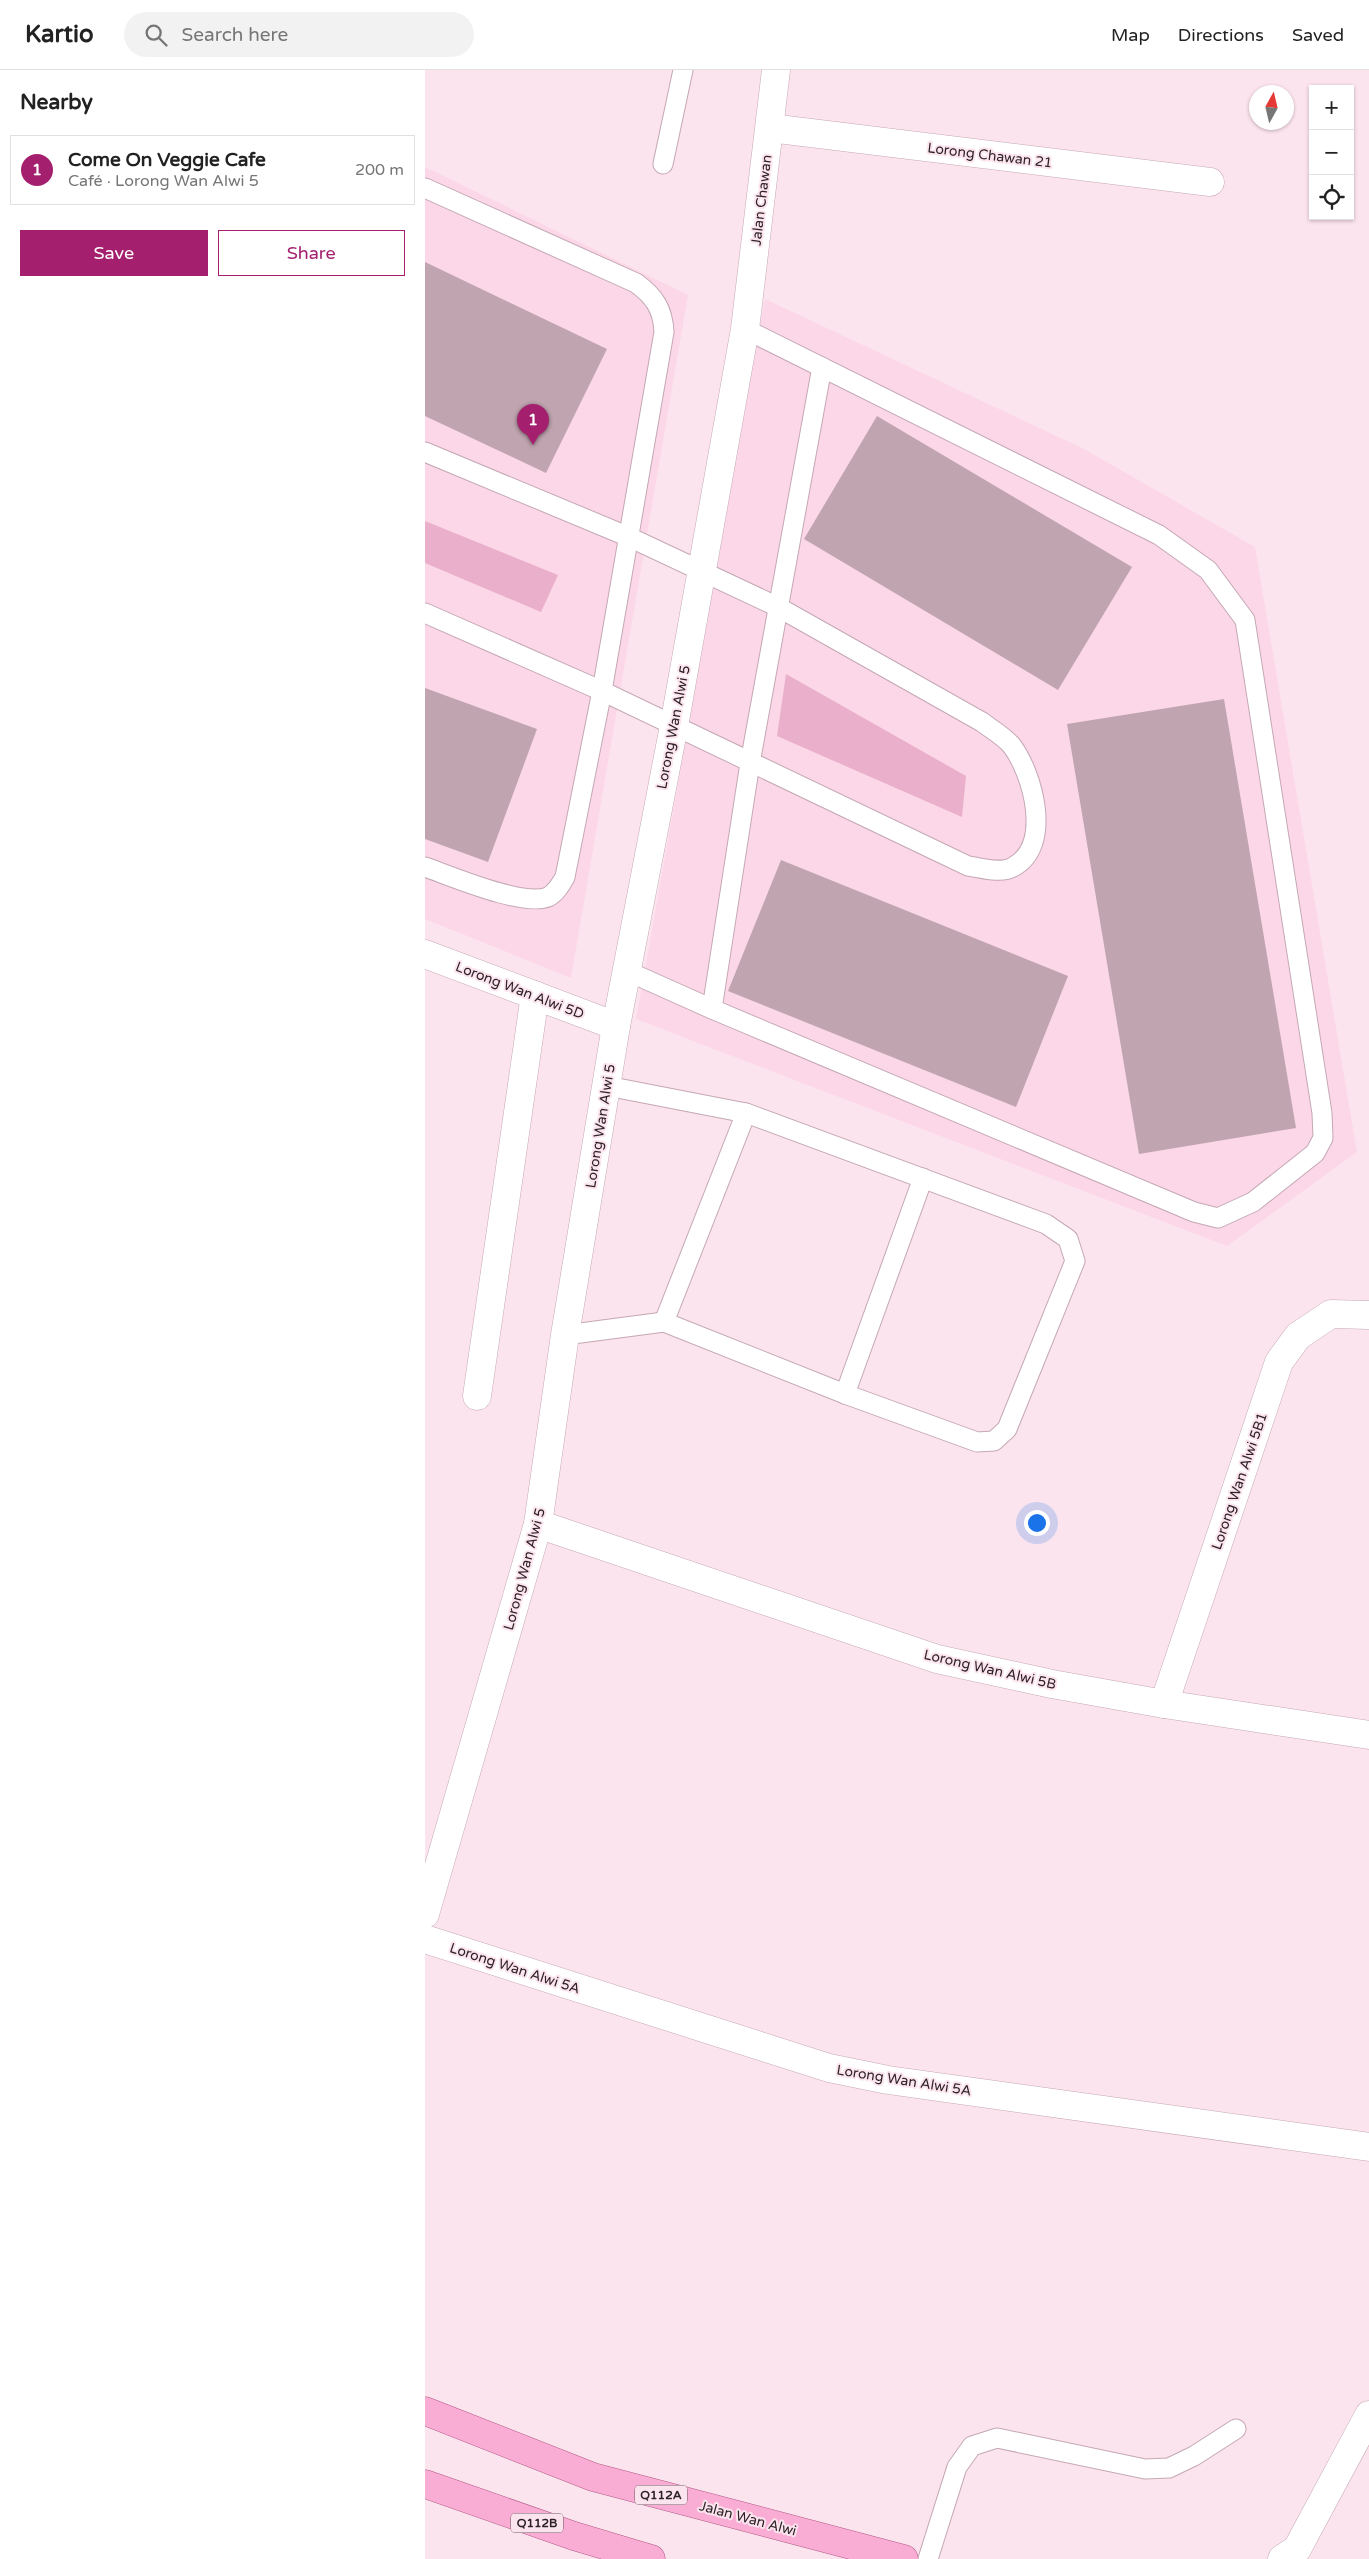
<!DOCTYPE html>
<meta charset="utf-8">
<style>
:root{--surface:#fff;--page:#f2f2f2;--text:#222;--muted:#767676;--line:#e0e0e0;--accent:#a4206e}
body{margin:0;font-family:"Varela Round",sans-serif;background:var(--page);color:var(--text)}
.controls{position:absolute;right:15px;top:15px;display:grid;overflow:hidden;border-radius:0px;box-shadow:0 1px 4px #0004}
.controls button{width:45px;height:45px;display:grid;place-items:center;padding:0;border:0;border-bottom:1px solid var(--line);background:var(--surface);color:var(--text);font:25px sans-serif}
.compass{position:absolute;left:824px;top:15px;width:45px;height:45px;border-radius:50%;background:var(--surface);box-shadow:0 1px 4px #0004;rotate:8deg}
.you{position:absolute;left:611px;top:1452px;width:18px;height:18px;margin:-12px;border:4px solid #fff;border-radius:50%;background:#1a73e8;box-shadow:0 0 0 8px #1a73e833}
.badge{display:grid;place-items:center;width:32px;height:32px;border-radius:50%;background:var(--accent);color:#fff;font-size:16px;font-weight:700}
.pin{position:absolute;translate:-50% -41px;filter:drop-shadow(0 1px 2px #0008)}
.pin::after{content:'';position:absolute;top:26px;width:18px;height:15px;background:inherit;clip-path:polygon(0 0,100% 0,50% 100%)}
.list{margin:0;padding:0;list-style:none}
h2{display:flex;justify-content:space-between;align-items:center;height:65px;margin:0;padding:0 20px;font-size:21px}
h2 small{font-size:16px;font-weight:400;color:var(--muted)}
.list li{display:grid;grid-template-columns:32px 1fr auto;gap:15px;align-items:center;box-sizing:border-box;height:70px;margin:0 10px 10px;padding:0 10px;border:1px solid var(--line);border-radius:0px}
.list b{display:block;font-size:19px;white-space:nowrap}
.list p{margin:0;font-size:16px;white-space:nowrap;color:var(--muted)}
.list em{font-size:16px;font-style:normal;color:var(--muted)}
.actions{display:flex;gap:10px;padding:15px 20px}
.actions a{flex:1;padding:11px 0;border:1px solid var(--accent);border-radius:0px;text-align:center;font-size:18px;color:var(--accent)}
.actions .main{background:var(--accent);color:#fff}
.icon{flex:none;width:28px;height:28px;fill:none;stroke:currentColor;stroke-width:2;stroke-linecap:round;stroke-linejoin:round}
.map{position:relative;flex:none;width:944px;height:2489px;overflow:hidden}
header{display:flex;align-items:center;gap:30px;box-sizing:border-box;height:70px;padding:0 25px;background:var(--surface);border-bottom:1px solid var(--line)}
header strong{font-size:24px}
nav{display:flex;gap:28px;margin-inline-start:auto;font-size:18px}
.search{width:350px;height:45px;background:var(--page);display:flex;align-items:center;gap:12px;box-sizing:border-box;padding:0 18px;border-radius:28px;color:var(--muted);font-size:19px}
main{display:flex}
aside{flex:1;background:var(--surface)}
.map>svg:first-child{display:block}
</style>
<header>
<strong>Kartio</strong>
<div class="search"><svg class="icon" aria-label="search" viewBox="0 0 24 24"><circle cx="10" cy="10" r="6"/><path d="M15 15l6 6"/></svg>Search here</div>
<nav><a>Map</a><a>Directions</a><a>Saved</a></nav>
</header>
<main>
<aside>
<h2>Nearby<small></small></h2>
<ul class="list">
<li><span class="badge">1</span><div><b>Come On Veggie Cafe</b><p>Café · Lorong Wan Alwi 5</p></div><em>200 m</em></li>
</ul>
<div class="actions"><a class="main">Save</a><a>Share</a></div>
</aside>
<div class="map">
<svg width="944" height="2489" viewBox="0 0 944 2489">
<rect width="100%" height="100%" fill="#fce4ee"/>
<g fill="#fcd7e7">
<polygon points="0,97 263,225 146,908 0,849"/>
<polygon points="340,229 659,379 830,477 932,1082 802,1176 211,949"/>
</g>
<g fill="#eaafca">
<polygon points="0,451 133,505 116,542 0,493"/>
<polygon points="361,604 541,706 537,747 352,666"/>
</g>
<g fill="#c0a4b0">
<polygon points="0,192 182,279 121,403 0,346"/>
<polygon points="452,346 707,497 633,620 379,469"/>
<polygon points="0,618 112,659 63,792 0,769"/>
<polygon points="799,629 871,1058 714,1084 642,654"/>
<polygon points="356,790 643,906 591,1037 303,921"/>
</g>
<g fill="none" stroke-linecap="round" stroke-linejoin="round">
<defs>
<g id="service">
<polyline points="238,94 258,0"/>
<path d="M 0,118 L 211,213 C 229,226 238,239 239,262 L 177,621 L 140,807 C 136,814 131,823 123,827 C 98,837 26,806 0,797"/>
<path d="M 0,382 L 204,467 L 353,537 L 557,652 C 566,659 580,667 587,676 C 608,704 628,776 588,797 C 576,804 557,798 543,796 L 177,621 L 0,543"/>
<polyline points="202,901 287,939 769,1142 793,1148 828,1132 890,1083 898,1068 897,1043 820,550 783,500 734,465 320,259"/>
<polyline points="287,939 325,693 397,297"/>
<polyline points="239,1252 321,1043"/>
<polyline points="140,1265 239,1252 420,1324 552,1372 569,1371 582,1359 650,1191 643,1169 621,1154 321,1043 182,1016"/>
<polyline points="420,1324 498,1108"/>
<polyline points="503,2489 532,2397 547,2376 572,2368 720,2399 744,2398 769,2386 811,2359"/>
</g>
<g id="minor">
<polyline points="345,58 785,112"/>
<polyline points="0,884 191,956"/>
<polyline points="52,1326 110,925"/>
<polyline points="113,1454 512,1589 627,1614 739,1634 944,1665"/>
<polyline points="739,1634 854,1292 873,1266 906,1244 944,1245"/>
<polyline points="0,1869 404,1998 463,2010 944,2077"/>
<polyline points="857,2489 872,2479 944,2345"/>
</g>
<polyline id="tertiary" points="0,1844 113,1454 140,1265 191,956 249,656 320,259 351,0"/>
<g id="primary">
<polyline points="0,2341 168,2407 479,2489"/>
<polyline points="0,2414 149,2466 226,2489"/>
</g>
</defs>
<use href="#service" stroke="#c4a8b4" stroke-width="21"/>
<use href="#minor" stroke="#c4a8b4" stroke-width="29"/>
<use href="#tertiary" stroke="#c4a8b4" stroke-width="29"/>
<use href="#primary" stroke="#b05985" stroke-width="29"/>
<use href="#service" stroke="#fff" stroke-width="19"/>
<use href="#minor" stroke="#fff" stroke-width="28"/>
<use href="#tertiary" stroke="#fff" stroke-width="28"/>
<use href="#primary" stroke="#faadd4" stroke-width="28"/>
</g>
<g text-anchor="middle" stroke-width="4" stroke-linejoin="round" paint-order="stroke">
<g fill="#fce4ee" stroke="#6b5d63" stroke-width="1">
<rect x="210" y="2415.5" width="52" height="19" rx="4"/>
<rect x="86" y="2443.5" width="52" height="19" rx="4"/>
</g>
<g font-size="12" font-weight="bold" fill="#2d2327">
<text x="236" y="2429">Q112A</text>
<text x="112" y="2457">Q112B</text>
</g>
<g font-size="14" fill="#2d2327" stroke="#fce4ee">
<text transform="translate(565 85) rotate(7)" y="5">Lorong Chawan 21</text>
<text transform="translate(336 130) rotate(-83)" y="5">Jalan Chawan</text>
<text transform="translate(248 657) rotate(-79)" y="5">Lorong Wan Alwi 5</text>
<text transform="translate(95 920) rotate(21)" y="5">Lorong Wan Alwi 5D</text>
<text transform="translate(175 1056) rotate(-81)" y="5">Lorong Wan Alwi 5</text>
<text transform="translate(814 1411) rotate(-71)" y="5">Lorong Wan Alwi 5B1</text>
<text transform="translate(99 1499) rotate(-75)" y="5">Lorong Wan Alwi 5</text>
<text transform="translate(565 1599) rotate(13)" y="5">Lorong Wan Alwi 5B</text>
<text transform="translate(90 1898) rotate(18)" y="5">Lorong Wan Alwi 5A</text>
<text transform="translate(479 2010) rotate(9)" y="5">Lorong Wan Alwi 5A</text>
<text transform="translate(323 2448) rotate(15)" y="5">Jalan Wan Alwi</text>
</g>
</g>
</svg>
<div class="controls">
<button>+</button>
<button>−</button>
<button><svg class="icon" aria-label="locate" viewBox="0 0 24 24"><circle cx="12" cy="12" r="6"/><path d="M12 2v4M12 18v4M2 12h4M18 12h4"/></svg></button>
</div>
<svg class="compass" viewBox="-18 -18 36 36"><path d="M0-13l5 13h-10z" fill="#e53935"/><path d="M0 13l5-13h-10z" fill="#767676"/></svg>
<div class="you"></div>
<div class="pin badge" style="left:108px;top:375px">1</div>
</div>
</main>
